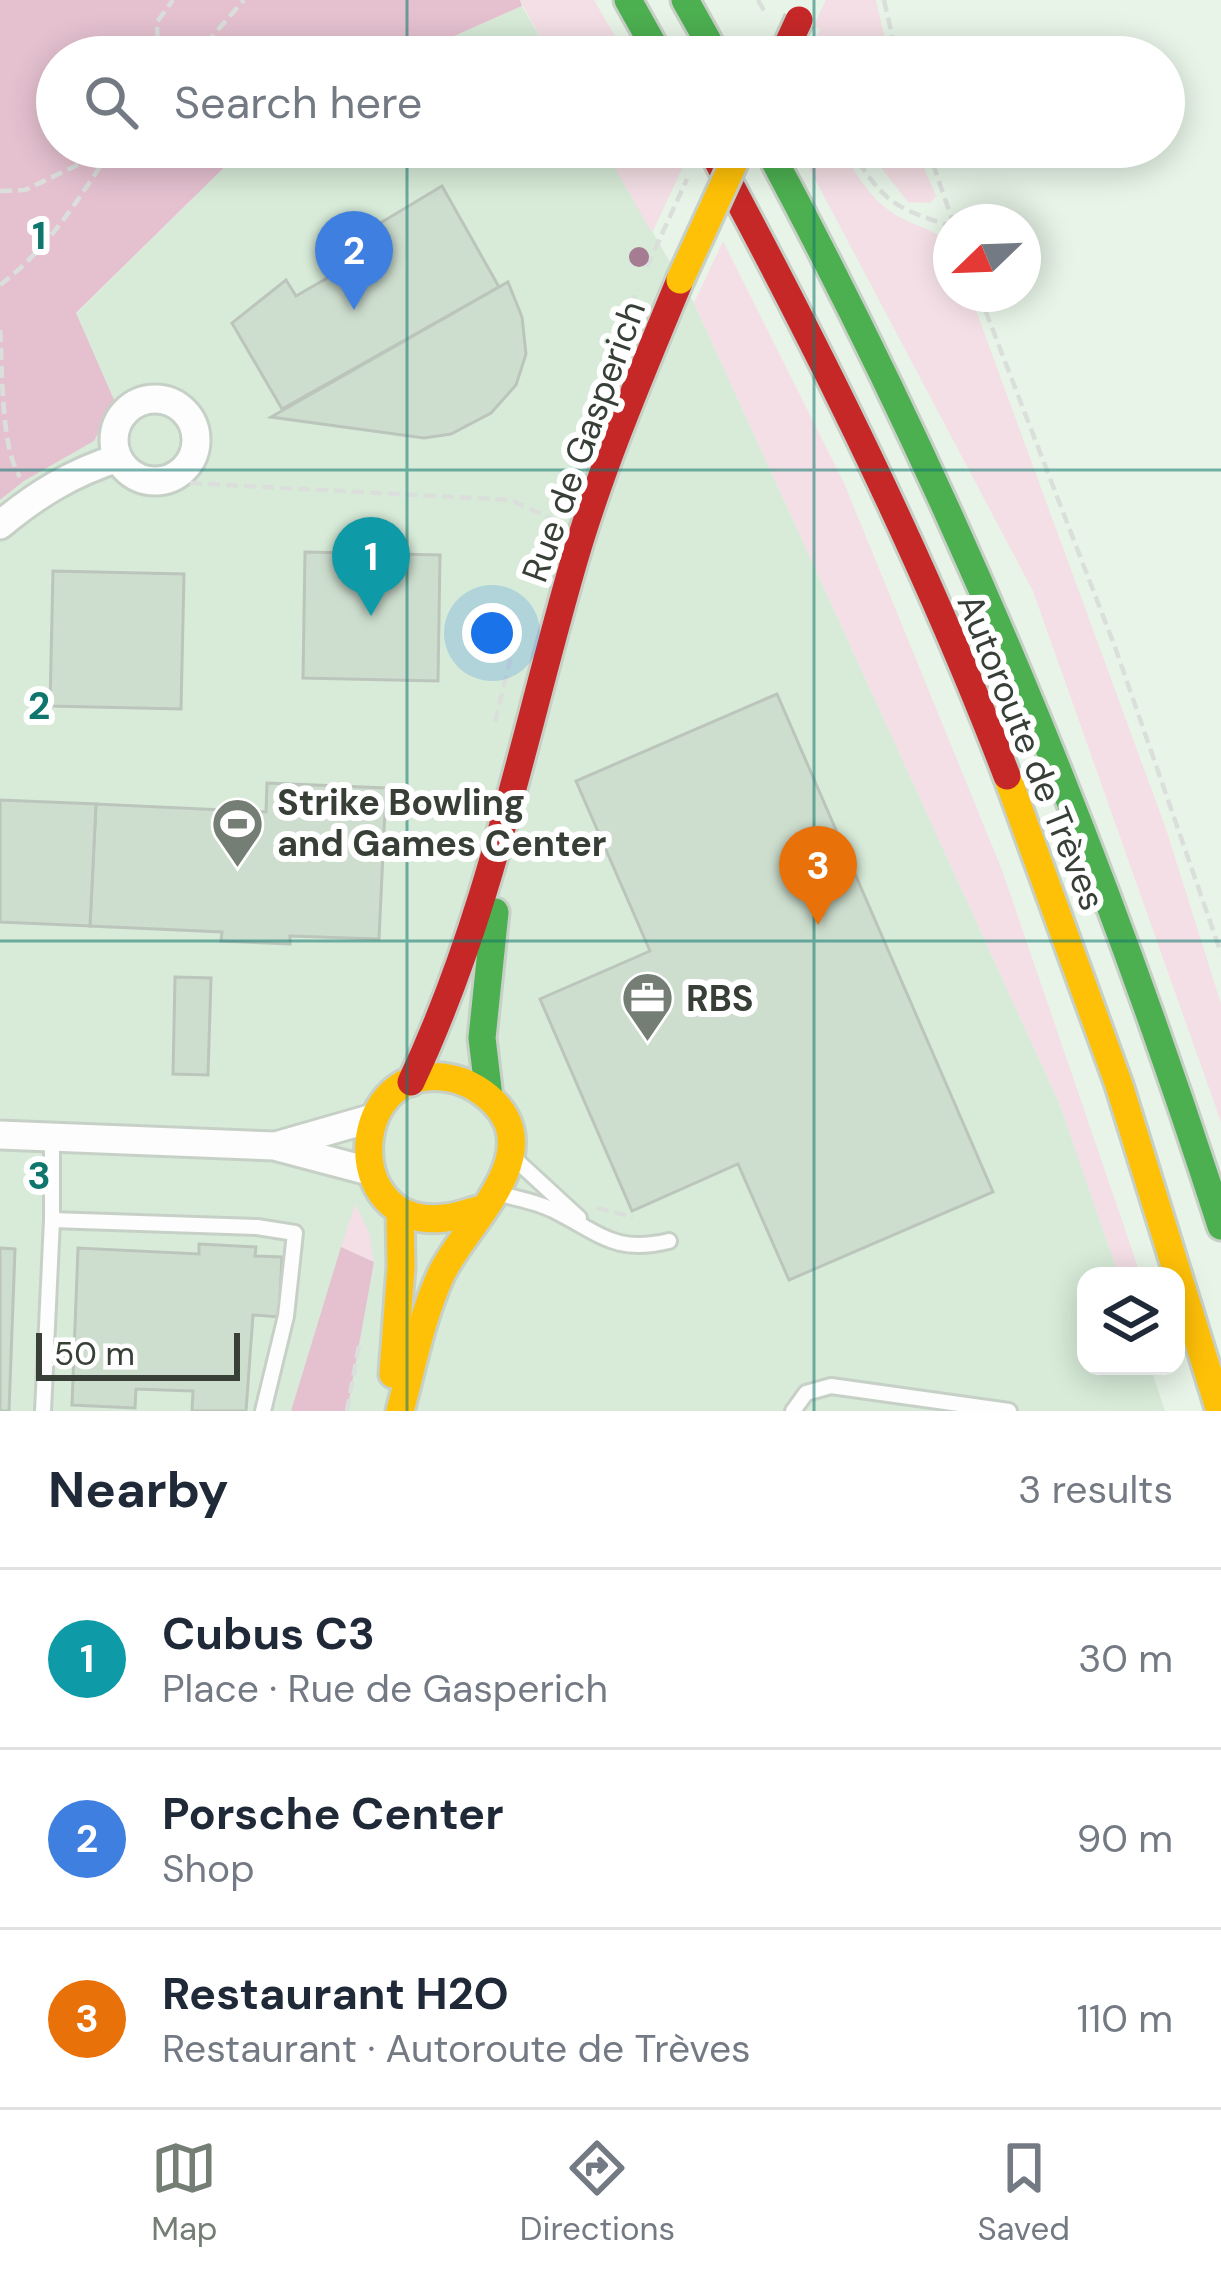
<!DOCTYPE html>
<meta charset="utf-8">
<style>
:root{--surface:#fff;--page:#f2f2f3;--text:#1f2937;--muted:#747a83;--line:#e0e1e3;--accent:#757e75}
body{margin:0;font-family:"DM Sans",sans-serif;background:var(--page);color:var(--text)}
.controls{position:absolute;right:36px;bottom:36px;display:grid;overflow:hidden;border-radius:24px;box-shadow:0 6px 30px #0003}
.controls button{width:108px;height:108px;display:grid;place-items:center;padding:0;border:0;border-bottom:3px solid var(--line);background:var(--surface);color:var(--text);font:60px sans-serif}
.compass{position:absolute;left:933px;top:204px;width:108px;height:108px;border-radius:50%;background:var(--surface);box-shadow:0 6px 30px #0003;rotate:247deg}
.scale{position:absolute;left:36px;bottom:30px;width:204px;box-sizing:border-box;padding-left:12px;border:6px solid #373f37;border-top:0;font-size:33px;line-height:42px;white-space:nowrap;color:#373f37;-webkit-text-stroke:9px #fff;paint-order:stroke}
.you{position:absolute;left:492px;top:633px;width:42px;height:42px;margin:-30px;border:9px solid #fff;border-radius:50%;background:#1a73e8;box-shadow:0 0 0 18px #1a73e833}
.badge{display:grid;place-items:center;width:78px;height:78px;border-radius:50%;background:var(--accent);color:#fff;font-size:39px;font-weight:700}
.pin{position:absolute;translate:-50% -99px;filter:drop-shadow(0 3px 6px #0008)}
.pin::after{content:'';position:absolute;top:63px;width:42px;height:36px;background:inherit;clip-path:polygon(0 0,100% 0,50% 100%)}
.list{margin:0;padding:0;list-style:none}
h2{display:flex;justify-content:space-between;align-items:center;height:156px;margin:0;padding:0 48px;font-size:51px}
h2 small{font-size:39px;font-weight:400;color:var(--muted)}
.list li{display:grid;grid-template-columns:78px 1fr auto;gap:36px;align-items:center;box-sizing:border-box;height:180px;padding:0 48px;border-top:3px solid var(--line)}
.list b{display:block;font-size:45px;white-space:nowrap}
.list p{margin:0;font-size:39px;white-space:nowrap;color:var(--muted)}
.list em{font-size:39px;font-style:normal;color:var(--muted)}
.icon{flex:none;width:66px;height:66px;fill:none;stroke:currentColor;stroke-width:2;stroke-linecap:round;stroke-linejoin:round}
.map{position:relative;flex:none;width:1221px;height:1411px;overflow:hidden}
.search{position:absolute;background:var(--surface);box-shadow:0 6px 30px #0003;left:36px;right:36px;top:36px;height:132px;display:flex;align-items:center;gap:30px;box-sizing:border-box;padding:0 42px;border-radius:66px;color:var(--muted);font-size:45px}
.sheet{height:696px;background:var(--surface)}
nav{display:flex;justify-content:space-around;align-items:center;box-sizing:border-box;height:168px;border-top:3px solid var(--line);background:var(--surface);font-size:33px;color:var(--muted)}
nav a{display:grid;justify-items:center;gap:6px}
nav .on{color:var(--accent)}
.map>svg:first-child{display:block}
</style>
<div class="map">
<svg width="1221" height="1411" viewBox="0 0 1221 1411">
<rect width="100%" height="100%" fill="#e8f4e8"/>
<g fill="#d7ebd8">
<polygon points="522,6 551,57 407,57"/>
<polygon points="245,147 603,147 694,303 1060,1105 1119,1276 1086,1276 1086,1366 1150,1366 1165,1411 0,1411 0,500 24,481 94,441 76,314"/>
</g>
<g fill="#f3dfe5">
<polygon points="520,0 594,0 627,57 551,57"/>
<polygon points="826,0 876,0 889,57 807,57 820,30 814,25"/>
<polygon points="603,147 680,147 687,158 652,233"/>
<path d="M 798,147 L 839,147 C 853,167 866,193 886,208 C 907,226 932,225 951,246 L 951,294 L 970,294 L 1166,829 L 1221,1004 L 1221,1122 L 1033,591 Z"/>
<polygon points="865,147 915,147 936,196 930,203 908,202"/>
<polygon points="723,241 844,483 1002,870 1141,1276 1119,1276 1060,1105 694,303"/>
<polygon points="355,1204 369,1232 374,1262 341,1247"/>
</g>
<g fill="#e5c1d0">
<polygon points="0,0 520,0 522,6 407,57 57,57 57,147 245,147 76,313 115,402 94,441 24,481 0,500"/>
<polygon points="341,1247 374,1262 347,1411 291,1411"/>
</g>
<g fill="#cddece" stroke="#bcc5bc" stroke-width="3">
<polygon points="442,186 499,287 282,409 232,323 286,280 296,296 381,247 372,228"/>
<polygon points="508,282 522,317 526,354 516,385 491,413 451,434 424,438 271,417"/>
<polygon points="305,552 440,555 438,681 303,678"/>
<polygon points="53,571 184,574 181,709 50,706"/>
<polygon points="777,694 993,1192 789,1280 738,1164 632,1211 540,999 650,951 576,781"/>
<polygon points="267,783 386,788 379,939 290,936 290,944 221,941 222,932 90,926 96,804 266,812"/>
<polygon points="0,800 96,804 90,926 0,922"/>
<polygon points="175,977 211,978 208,1075 173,1074"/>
<polygon points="199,1244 256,1247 255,1256 282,1257 279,1317 253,1315 246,1411 192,1411 193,1391 136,1389 135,1408 72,1405 78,1248 199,1254"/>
<polygon points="0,1248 15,1249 9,1411 0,1411"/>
</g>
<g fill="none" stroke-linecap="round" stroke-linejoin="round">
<defs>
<g id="lane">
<polyline points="516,1160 579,1218"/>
<path d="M 500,1194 C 518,1199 539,1202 555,1211 C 601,1234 615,1254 669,1241"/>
<polyline points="52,1220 257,1227 295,1233 286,1316 263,1411"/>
<polyline points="43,1411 52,1220 52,1137"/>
<polyline points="793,1411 806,1393 831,1386 1009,1411"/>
</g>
<g id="street">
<circle cx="155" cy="440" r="41"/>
<path d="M 0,525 C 37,494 72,473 118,458"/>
<polyline points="0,1135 274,1146 369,1171"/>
<polyline points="279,1145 373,1118"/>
</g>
<g id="fast">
<polyline points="628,0 660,57"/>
<polyline points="685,0 717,57"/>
<path d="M 767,147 C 955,497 1100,848 1221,1226"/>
<polyline points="489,1097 482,1038 495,912"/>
</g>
<g id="slow">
<polyline points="1007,776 1119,1085 1220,1411"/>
<polyline points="393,1374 401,1267 400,1211"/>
<path d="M 400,1411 C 412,1367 421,1320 439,1279 C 458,1233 534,1170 505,1117 C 495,1099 474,1084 454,1079 C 347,1054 337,1232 445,1218 C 457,1217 469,1212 481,1209"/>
</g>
<g id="jam">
<path d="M 710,147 C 820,351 924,559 1007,776"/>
<path d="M 411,1082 C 490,915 523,737 574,561 C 602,465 642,372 680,280"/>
</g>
</defs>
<use href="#lane" stroke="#c7d0c7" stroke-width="20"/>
<use href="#street" stroke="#c7d0c7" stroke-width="33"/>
<use href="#fast" stroke="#c7d0c7" stroke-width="33"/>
<use href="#slow" stroke="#c7d0c7" stroke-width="33"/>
<use href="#jam" stroke="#c7d0c7" stroke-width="33"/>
<g stroke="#dbdfdb" stroke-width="4.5" stroke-dasharray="12 6" stroke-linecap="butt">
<polyline points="758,0 767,16"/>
<polyline points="884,0 897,57"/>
<polyline points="158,57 157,22 173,0"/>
<polyline points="194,57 244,0"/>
<path d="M 848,147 C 885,201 888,206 951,226"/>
<polyline points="927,147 953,222"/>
<polyline points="0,191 25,190 111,149"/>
<polyline points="647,267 687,179"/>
<path d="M 0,285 C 50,247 79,198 113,147"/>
<polyline points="979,294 1115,647 1221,953"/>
<path d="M 0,330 C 3,369 0,446 20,477"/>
<polyline points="603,373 638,289"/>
<polyline points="173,477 190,483 511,500 552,519"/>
<polyline points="495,722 511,657"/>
<polyline points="597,1208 633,1217"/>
<polyline points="347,1411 360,1340"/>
</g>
<use href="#lane" stroke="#fcfdfc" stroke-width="14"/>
<use href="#street" stroke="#fcfdfc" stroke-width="27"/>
<use href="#fast" stroke="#4caf50" stroke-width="27"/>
<use href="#slow" stroke="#ffc107" stroke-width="27"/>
<use href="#jam" stroke="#c62828" stroke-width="27"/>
<defs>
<polyline id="slow-bridge" points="680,280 741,147"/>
<polyline id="jam-bridge" points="782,57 799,20"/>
</defs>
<use href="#slow-bridge" stroke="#c7d0c7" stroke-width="33" stroke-linecap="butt"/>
<use href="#jam-bridge" stroke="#c7d0c7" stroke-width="33" stroke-linecap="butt"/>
<use href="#slow-bridge" stroke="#ffc107" stroke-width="27"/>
<use href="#jam-bridge" stroke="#c62828" stroke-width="27"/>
</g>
<circle fill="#a57c92" cx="639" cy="257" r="10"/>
<path fill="none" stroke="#0f766e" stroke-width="3" stroke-opacity="0.55" d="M 407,0 L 407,57M 814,0 L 814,57M 407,147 L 407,1411M 814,147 L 814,1411M 0,470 L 1221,470M 0,941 L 1221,941"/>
<defs>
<symbol id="stadium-pin" viewBox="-11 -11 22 30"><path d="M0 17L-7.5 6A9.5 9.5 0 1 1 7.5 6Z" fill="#757e75" stroke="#fff"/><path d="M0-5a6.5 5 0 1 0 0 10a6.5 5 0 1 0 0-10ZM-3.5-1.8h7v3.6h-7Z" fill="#fff"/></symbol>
<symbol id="office-pin" viewBox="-11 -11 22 30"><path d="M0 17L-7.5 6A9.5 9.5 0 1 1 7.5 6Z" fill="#757e75" stroke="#fff"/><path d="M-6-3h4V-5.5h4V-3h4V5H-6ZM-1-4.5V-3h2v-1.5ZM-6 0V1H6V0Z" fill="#fff"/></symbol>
</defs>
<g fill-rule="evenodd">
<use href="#stadium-pin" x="208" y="794" width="59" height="81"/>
<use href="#office-pin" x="618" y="968" width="59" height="81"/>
</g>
<g text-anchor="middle" stroke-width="12" stroke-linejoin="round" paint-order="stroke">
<g font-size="36" fill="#373f37" stroke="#fff">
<text transform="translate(583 441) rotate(-70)" y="13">Rue de Gasperich</text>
<text transform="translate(1032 752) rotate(68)" y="13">Autoroute de Trèves</text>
</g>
<g font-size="36" font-weight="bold" fill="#373f37" stroke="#fff" text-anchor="start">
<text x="277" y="815">Strike Bowling<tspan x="277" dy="41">and Games Center</tspan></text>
<text x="686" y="1011">RBS</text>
</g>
</g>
<g font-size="39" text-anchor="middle" font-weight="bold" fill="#0f766e" stroke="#fff" stroke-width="12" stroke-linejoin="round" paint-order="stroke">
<text x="39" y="249">1</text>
<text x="39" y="719">2</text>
<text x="39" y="1189">3</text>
</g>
</svg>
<div class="controls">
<button><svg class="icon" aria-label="layers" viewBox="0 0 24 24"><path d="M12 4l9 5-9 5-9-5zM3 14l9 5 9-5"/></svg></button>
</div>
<svg class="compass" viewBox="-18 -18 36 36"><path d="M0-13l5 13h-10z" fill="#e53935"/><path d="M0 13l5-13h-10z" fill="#747a83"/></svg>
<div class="scale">50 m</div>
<div class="you"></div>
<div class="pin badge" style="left:371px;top:616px;background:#0f9aa8">1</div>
<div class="pin badge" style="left:354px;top:310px;background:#3f7fe0">2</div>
<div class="pin badge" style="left:818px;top:925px;background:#e8710a">3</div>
<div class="search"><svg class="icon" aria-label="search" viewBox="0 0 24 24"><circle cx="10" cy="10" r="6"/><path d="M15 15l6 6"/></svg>Search here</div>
</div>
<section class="sheet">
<h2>Nearby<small>3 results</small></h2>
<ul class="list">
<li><span class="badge" style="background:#0f9aa8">1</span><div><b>Cubus C3</b><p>Place · Rue de Gasperich</p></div><em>30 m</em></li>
<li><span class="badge" style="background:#3f7fe0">2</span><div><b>Porsche Center</b><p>Shop</p></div><em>90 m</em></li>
<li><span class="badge" style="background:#e8710a">3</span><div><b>Restaurant H2O</b><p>Restaurant · Autoroute de Trèves</p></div><em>110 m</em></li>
</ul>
</section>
<nav>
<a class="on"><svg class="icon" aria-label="map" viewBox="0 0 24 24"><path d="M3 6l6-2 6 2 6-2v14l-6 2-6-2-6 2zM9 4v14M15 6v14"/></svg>Map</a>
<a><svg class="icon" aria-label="directions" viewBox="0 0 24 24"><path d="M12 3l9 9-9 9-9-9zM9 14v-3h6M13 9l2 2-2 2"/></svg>Directions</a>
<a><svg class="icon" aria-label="saved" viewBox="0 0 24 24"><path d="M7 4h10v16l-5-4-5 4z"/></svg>Saved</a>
</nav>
